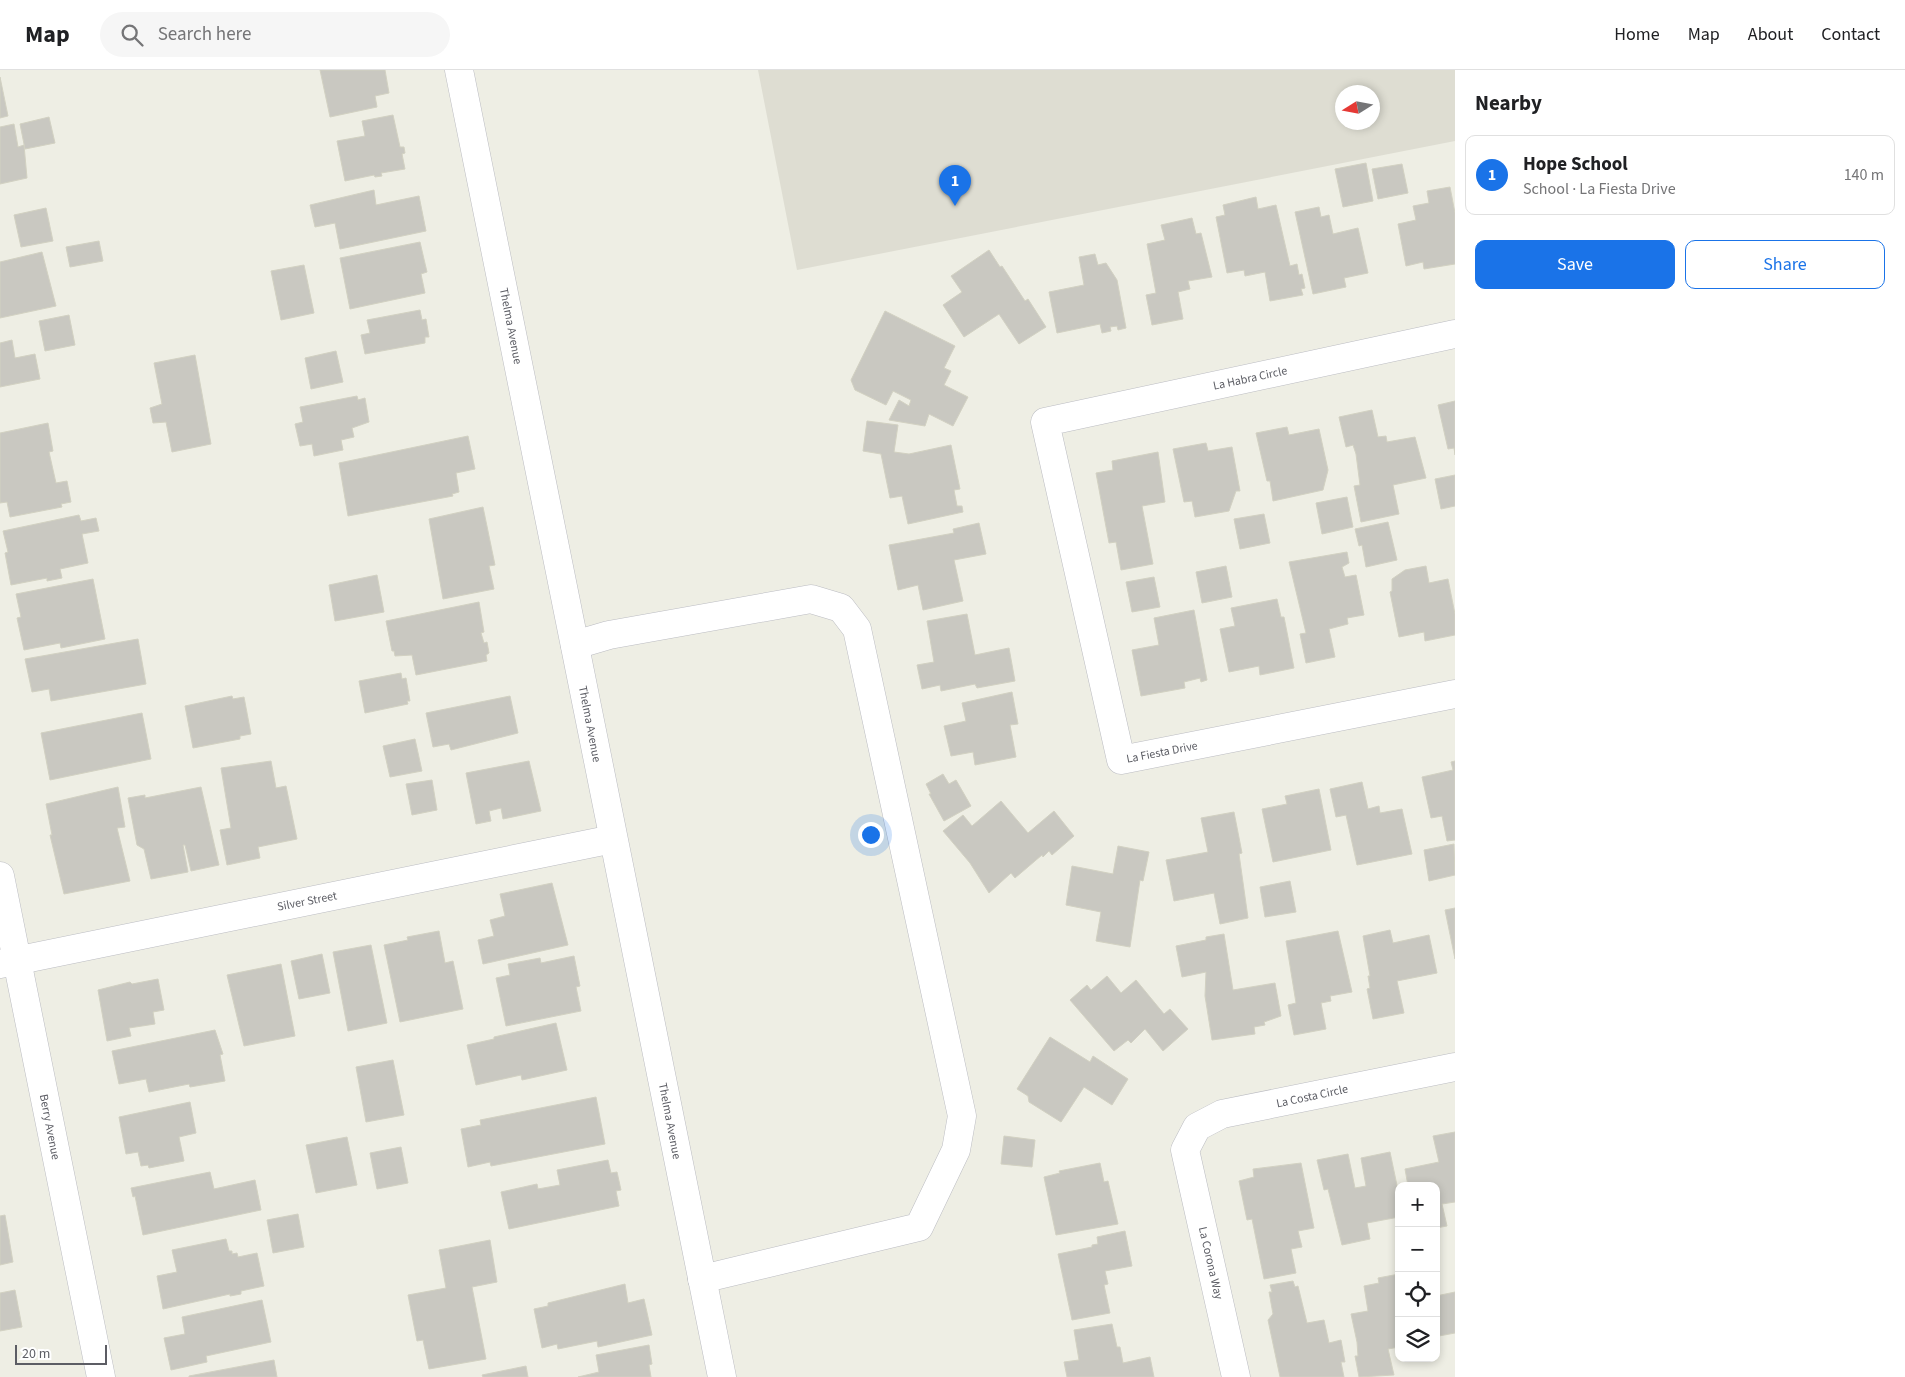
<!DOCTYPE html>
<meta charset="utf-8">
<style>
:root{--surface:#fff;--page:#f6f6f6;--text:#202124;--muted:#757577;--line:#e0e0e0;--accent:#1a73e8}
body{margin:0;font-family:"Source Sans 3",sans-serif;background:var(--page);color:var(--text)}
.controls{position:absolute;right:15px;bottom:15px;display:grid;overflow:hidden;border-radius:10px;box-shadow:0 2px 8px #0003}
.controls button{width:45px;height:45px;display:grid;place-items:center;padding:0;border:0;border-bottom:1px solid var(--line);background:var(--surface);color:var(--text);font:25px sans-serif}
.compass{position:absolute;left:1335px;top:15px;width:45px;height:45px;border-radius:50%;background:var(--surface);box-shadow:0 2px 8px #0003;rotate:259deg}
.scale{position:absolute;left:15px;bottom:12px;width:92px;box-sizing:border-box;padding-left:5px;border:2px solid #5c5d64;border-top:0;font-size:14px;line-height:18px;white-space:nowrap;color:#5c5d64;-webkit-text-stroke:4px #fff;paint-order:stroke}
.you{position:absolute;left:870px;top:764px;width:18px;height:18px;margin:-12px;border:4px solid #fff;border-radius:50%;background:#1a73e8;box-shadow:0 0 0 8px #1a73e833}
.badge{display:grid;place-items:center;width:32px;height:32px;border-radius:50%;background:var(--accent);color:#fff;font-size:16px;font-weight:700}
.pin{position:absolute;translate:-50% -41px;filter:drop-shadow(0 1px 2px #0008)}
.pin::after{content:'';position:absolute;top:26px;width:18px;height:15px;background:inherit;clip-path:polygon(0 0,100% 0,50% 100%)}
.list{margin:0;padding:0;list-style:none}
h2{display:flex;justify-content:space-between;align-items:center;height:65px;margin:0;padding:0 20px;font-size:21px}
h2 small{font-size:16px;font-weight:400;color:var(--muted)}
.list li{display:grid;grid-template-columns:32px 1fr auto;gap:15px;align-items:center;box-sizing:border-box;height:80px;margin:0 10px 10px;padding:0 10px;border:1px solid var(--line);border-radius:10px}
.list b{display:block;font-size:19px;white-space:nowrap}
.list p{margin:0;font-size:16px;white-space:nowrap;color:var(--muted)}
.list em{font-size:16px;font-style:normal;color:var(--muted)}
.actions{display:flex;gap:10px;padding:15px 20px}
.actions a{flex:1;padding:11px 0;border:1px solid var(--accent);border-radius:10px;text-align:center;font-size:18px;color:var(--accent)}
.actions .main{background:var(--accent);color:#fff}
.icon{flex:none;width:28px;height:28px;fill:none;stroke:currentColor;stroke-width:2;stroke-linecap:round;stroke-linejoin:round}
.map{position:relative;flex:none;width:1455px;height:1307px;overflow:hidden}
header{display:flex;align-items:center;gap:30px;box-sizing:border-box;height:70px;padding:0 25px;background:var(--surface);border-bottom:1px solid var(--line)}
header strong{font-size:24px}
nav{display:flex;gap:28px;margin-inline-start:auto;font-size:18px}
.search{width:350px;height:45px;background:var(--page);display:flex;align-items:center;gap:12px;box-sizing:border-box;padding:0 18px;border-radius:28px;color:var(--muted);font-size:19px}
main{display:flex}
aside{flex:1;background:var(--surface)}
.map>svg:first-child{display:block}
</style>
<header>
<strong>Map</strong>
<div class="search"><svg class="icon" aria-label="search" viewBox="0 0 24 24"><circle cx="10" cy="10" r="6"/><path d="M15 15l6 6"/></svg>Search here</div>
<nav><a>Home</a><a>Map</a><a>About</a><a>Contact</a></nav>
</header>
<main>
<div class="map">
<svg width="1455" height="1307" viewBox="0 0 1455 1307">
<rect width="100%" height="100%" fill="#eeeee4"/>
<path fill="#deddd2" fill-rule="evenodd" d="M 758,0 L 1455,0 L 1455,71 L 797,200 ZM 1342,22 L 1372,22 L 1372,52 L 1342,52 Z"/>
<g fill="#c9c8c1" stroke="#d2d1c2">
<polygon points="320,0 385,0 389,23 375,26 377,37 330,47"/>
<polygon points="0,7 8,46 0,48"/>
<polygon points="393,45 400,77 404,77 405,83 402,84 405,99 381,103 382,106 375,107 374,105 345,111 337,71 365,66 362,51"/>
<polygon points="49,47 55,73 25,79 20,54"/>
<polygon points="14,54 18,77 24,75 27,108 0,114 0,57"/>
<polygon points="1366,93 1373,131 1343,137 1335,99"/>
<polygon points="1402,94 1408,123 1378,129 1372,99"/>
<polygon points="1450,117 1455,143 1455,194 1424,199 1423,192 1406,196 1398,154 1416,150 1413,136 1429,133 1427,121"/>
<polygon points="374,120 376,135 419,126 426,161 340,179 335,153 315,157 310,135"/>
<polygon points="1256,127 1258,139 1276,135 1290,196 1297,194 1299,205 1302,204 1305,218 1301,219 1303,225 1270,231 1265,202 1245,206 1244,200 1227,203 1216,147 1225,145 1223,135"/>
<polygon points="1319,137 1321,147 1329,145 1333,164 1358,158 1368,203 1344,208 1346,217 1313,224 1295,142"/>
<polygon points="46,138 53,171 21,177 14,145"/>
<polygon points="1192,148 1196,164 1201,163 1212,207 1188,211 1190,219 1178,222 1183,249 1152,255 1146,225 1156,223 1147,174 1165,170 1161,155"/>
<polygon points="99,171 103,191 70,197 66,177"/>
<polygon points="420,172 427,202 421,204 425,223 350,239 340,188"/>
<polygon points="989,180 1000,197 1002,196 1025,231 1028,229 1046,257 1019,274 999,244 964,267 943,235 962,222 951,206"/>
<polygon points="42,182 56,236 0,248 0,192"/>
<polygon points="1095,184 1098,195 1106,193 1117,210 1126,258 1118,260 1117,256 1110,257 1111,261 1102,263 1100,254 1057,263 1049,222 1084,215 1079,187"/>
<polygon points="304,195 314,243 281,250 271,201"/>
<polygon points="420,240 422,250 426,249 429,267 425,267 425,273 365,284 361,265 370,263 367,250"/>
<polygon points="885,241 955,276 944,298 951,301 944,315 968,327 953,356 929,344 925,356 889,350 899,330 909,336 911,330 893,321 886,335 855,320 851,310"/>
<polygon points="69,245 75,275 45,281 39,251"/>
<polygon points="12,270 15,288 35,284 40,309 0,317 0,273"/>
<polygon points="336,281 343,312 311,319 305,288"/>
<polygon points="195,285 211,374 172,382 166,352 153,353 150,338 162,334 154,293"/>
<polygon points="357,326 358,330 365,328 369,352 352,358 354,367 341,370 343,380 314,386 312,374 300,376 295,354 303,352 300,337"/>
<polygon points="1455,331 1455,385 1454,378 1448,379 1438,335"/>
<polygon points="1372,340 1378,367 1386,366 1387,372 1415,367 1426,408 1393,415 1399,444 1361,452 1354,416 1360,415 1356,384 1353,375 1346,377 1339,347"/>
<polygon points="867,351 898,355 894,382 909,384 951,375 960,419 954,420 957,436 962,436 963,442 908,454 902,426 890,428 881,384 863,381"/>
<polygon points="48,353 53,381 49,382 56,413 67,411 71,432 61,434 62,437 10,447 7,432 0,433 0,363"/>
<polygon points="1287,357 1289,365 1319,359 1328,400 1323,420 1273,431 1270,411 1267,411 1256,363"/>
<polygon points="468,366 475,399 456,403 459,422 452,424 453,426 348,446 339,393"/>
<polygon points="1206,373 1208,381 1232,377 1240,421 1236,421 1229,441 1195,447 1192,431 1184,432 1173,379"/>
<polygon points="1158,382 1165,432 1142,436 1153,494 1121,500 1116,472 1109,473 1096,403 1113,400 1112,391"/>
<polygon points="1455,405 1455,436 1441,439 1435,409"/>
<polygon points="1347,427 1353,457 1322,464 1316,433"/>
<polygon points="483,437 495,495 489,496 494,519 443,529 429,449"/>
<polygon points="1264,444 1270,473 1240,479 1234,449"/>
<polygon points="79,445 81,451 96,448 99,461 82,464 88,493 60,499 62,508 47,511 47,508 11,515 5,483 8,482 3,461"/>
<polygon points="1388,452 1397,490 1366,497 1362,475 1359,476 1355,459"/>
<polygon points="979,453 986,484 954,490 963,531 923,540 918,515 898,520 889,475 954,463 953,459"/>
<polygon points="1347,482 1349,493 1342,497 1345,507 1356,505 1364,545 1347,548 1348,554 1329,559 1335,587 1306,593 1300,564 1306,563 1289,492"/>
<polygon points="1226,496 1232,527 1202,533 1196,502"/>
<polygon points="1426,496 1429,513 1448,509 1455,544 1455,565 1425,571 1424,562 1399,567 1390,522 1392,521 1392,509 1405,500"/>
<polygon points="377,505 384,542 335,551 329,515"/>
<polygon points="1154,507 1160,537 1132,542 1126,512"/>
<polygon points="93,509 105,569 61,578 60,573 24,580 17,548 21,547 16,524"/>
<polygon points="1277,529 1281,547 1284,547 1294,598 1260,605 1259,596 1229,602 1220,559 1235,556 1231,538"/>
<polygon points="479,532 484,562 481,563 484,573 487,572 489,583 486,585 487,591 416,605 412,585 395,586 394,581 392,581 386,551"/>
<polygon points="1194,540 1207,610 1201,612 1200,608 1184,612 1185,618 1141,626 1132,580 1159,575 1154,548"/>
<polygon points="967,544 975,585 1009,578 1015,611 977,618 975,614 941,621 940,615 922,619 917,595 934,592 927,551"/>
<polygon points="138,569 146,614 51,631 49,619 32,622 25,589"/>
<polygon points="401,603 402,609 406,608 410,631 407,631 408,634 365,643 359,611"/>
<polygon points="1012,622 1018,654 1010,655 1016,687 975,695 973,682 951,686 944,656 966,651 962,633"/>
<polygon points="232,626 233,629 244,627 251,664 240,666 240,669 193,678 185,636"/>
<polygon points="510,626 518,663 451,680 449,674 433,677 426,643"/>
<polygon points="142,643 151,689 50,710 41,663"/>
<polygon points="415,669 422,701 390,707 383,676"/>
<polygon points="271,691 276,718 286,716 297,769 258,777 260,788 227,795 220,760 231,758 221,698"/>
<polygon points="529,691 541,741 503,749 501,738 489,741 491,751 476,754 466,703"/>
<polygon points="1455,691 1455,770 1447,771 1442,746 1431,748 1422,707 1453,700 1451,692"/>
<polygon points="943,704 949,714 956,710 971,736 944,751 929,724 931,724 926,714"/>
<polygon points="432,710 437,740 412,745 406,714"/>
<polygon points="1362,712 1368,739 1379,736 1380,743 1402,739 1412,784 1357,795 1346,745 1336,747 1330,719"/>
<polygon points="118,717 125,757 117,758 130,811 64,824 50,765 52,765 46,734"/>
<polygon points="201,717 219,795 191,801 185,775 183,775 188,802 151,809 144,779 137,775 128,728 145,725 145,728"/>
<polygon points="1319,719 1331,780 1273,792 1262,739 1287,734 1285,726"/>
<polygon points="1001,731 1028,763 1054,741 1074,766 1052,785 1049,781 1043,787 1042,785 1015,808 1011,803 989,823 970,793 943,761 963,745 972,756"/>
<polygon points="1234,742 1242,783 1239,784 1248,848 1220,854 1214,823 1174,831 1166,790 1208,782 1201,748"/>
<polygon points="1454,774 1455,805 1429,811 1424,780"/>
<polygon points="1118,776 1149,782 1143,811 1140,810 1130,877 1096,871 1101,842 1066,835 1072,796 1113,804"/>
<polygon points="1290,811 1296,842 1265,847 1260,817"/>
<polygon points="552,813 568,875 483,894 478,870 494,866 490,850 505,846 500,824"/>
<polygon points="1455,838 1455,889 1445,840"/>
<polygon points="1390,860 1393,873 1429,865 1437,903 1397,911 1404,943 1373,949 1367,919 1370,918 1368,906 1370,906 1363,866"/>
<polygon points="439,861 445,893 453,891 463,939 400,952 384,875 408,870 407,867"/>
<polygon points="1338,861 1352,922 1330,926 1331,931 1321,933 1326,959 1294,965 1288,935 1296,933 1286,871"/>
<polygon points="1224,864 1233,920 1275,913 1281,946 1264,952 1265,955 1254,957 1255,964 1212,970 1205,926 1206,902 1182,907 1176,876 1206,870 1206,867"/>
<polygon points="371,875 387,953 348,961 333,882"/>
<polygon points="322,884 330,923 299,929 291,891"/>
<polygon points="574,886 580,916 576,917 581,941 506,956 496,908 510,905 508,894 540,888 541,893"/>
<polygon points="281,894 295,966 244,976 227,905"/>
<polygon points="1107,906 1121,923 1136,910 1164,944 1170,939 1188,959 1163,981 1145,959 1131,973 1128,970 1114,981 1070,930 1087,915 1091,920"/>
<polygon points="158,909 164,940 153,942 155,954 129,958 131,966 107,971 98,920 130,912 132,914"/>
<polygon points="556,953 567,1000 522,1010 521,1005 476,1015 467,975 494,969 494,967"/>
<polygon points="215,960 223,984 220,985 225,1011 190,1017 189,1014 149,1022 146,1009 119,1014 112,981"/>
<polygon points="1050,967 1090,992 1093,986 1128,1009 1112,1035 1084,1017 1061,1052 1029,1032 1028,1026 1017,1019"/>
<polygon points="393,990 404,1045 366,1052 356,997"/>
<polygon points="596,1027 605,1074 491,1096 490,1092 468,1097 461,1059 481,1055 480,1050"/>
<polygon points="190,1032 196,1063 179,1067 184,1091 149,1098 148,1095 141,1096 138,1082 126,1084 119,1047"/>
<polygon points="1455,1062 1455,1132 1442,1134 1447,1156 1436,1158 1436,1116 1408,1116 1405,1099 1439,1092 1433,1066"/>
<polygon points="1004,1066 1035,1070 1032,1097 1001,1094"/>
<polygon points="347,1067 357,1115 316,1123 306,1075"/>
<polygon points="401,1077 408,1113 377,1119 370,1083"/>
<polygon points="1390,1082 1399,1125 1399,1147 1367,1153 1370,1169 1342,1175 1328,1119 1324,1120 1317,1090 1348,1084 1355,1118 1366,1116 1361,1088"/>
<polygon points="608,1090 611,1103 617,1102 621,1120 616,1121 619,1136 509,1159 501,1122 537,1114 538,1119 560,1115 557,1100"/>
<polygon points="1100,1093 1104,1112 1108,1111 1118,1154 1056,1165 1044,1107 1060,1103 1059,1101"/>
<polygon points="1301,1093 1314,1158 1298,1161 1302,1177 1291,1179 1296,1203 1264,1209 1252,1149 1247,1150 1239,1111 1254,1107 1253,1099"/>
<polygon points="210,1102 214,1119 255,1110 261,1140 143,1165 135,1126 133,1127 131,1118"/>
<polygon points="298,1144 304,1177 273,1183 267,1150"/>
<polygon points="5,1145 13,1192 0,1195 0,1146"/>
<polygon points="1125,1161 1132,1196 1105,1201 1108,1214 1104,1215 1110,1243 1072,1250 1058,1184 1092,1177 1092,1175 1098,1174 1097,1167"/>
<polygon points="226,1169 229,1181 232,1181 232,1184 237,1183 238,1187 257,1183 264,1216 241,1221 241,1224 230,1226 230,1224 163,1239 157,1206 177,1202 172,1180"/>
<polygon points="490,1170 497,1212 472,1217 486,1289 429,1299 423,1270 417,1271 408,1225 446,1218 439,1180"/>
<polygon points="1399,1204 1399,1277 1388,1279 1394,1305 1359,1307 1355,1286 1358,1286 1357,1272 1351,1244 1368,1241 1364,1216 1379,1213 1378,1208"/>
<polygon points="1293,1211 1295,1217 1298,1216 1307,1253 1324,1250 1329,1273 1341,1270 1345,1292 1341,1292 1344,1307 1280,1307 1268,1250 1273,1244 1269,1222 1272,1222 1270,1215"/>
<polygon points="625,1214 628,1233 644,1229 652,1265 598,1277 597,1271 558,1279 557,1274 542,1278 534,1239 548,1236 548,1233"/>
<polygon points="15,1220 22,1257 0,1261 0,1223"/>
<polygon points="1455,1222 1455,1263 1439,1266 1436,1253 1436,1226"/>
<polygon points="262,1230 271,1272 206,1286 207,1292 171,1300 164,1268 185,1264 182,1247"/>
<polygon points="1112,1254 1117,1277 1120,1277 1123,1293 1150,1287 1154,1307 1067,1307 1064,1292 1079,1290 1074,1260"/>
<polygon points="649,1275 652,1294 649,1295 651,1307 578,1307 599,1302 596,1285"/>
<polygon points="274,1290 277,1307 189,1307 189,1306"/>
<polygon points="526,1296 528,1307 483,1307 482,1305"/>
</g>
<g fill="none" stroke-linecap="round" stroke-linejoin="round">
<defs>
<g id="minor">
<polyline points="459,0 722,1307"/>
<polyline points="1455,264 1045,352 1121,690 1455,624"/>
<polyline points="575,575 609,565 811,529 841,538 857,559 962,1046 956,1080 919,1157 702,1209"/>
<polyline points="0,806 101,1307"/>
<polyline points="0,894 613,769"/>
<polyline points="1236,1307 1185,1080 1197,1057 1222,1044 1455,997"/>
</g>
</defs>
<use href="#minor" stroke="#bbbcc2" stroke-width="29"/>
<use href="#minor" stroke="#fff" stroke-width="28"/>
</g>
<g text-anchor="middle" stroke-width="4.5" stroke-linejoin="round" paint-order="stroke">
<g font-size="12" fill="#5c5d64" stroke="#fff">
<text transform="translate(511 256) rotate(79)" y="4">Thelma Avenue</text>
<text transform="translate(1250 308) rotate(-12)" y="4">La Habra Circle</text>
<text transform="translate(590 654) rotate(79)" y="4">Thelma Avenue</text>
<text transform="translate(1162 682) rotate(-11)" y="4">La Fiesta Drive</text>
<text transform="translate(307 831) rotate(-11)" y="4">Silver Street</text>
<text transform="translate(1312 1026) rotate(-12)" y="4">La Costa Circle</text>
<text transform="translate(670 1051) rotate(79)" y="4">Thelma Avenue</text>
<text transform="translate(50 1057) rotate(79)" y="4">Berry Avenue</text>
<text transform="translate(1211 1193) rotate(77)" y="4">La Corona Way</text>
</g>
</g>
</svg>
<div class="controls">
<button>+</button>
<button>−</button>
<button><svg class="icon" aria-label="locate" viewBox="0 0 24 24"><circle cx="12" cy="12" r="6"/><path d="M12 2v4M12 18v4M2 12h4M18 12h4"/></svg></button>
<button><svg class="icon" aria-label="layers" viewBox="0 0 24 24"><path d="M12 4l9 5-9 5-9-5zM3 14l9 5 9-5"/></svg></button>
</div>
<svg class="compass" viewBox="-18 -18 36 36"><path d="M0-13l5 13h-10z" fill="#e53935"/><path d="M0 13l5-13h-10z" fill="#757577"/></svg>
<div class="scale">20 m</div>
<div class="you"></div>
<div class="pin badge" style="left:955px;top:136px">1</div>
</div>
<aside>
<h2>Nearby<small></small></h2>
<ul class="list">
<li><span class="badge">1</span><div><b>Hope School</b><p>School · La Fiesta Drive</p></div><em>140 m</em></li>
</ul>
<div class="actions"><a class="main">Save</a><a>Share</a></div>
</aside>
</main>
